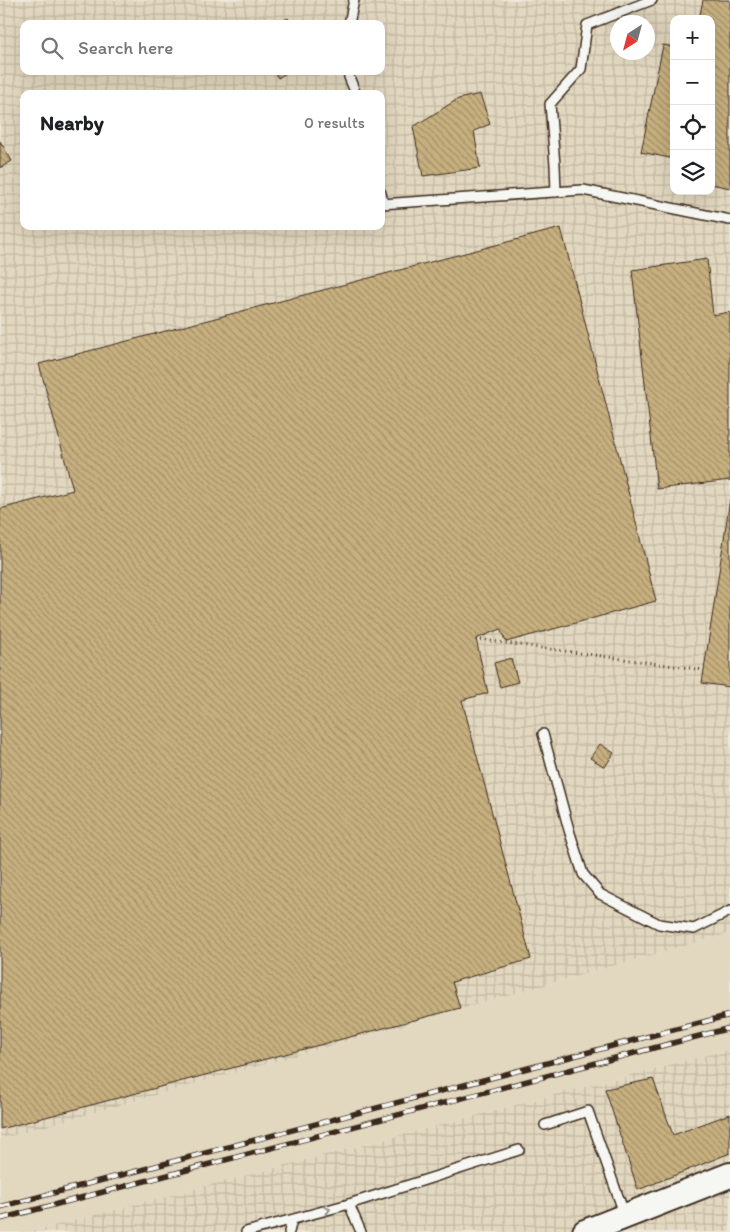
<!DOCTYPE html>
<meta charset="utf-8">
<style>
:root{--surface:#fff;--page:#f6f6f6;--text:#202124;--muted:#757577;--line:#e0e0e0}
body{margin:0;font-family:Itim,sans-serif;background:var(--page);color:var(--text)}
.controls{position:absolute;right:15px;top:15px;display:grid;overflow:hidden;border-radius:10px;box-shadow:0 5px 20px #0002}
.controls button{width:45px;height:45px;display:grid;place-items:center;padding:0;border:0;border-bottom:1px solid var(--line);background:var(--surface);color:var(--text);font:25px sans-serif}
.compass{position:absolute;left:610px;top:15px;width:45px;height:45px;border-radius:50%;background:var(--surface);box-shadow:0 5px 20px #0002;rotate:216deg}
.list{margin:0;padding:0;list-style:none}
h2{display:flex;justify-content:space-between;align-items:center;height:65px;margin:0;padding:0 20px;font-size:21px}
h2 small{font-size:16px;font-weight:400;color:var(--muted)}
.icon{flex:none;width:28px;height:28px;fill:none;stroke:currentColor;stroke-width:2;stroke-linecap:round;stroke-linejoin:round}
.map{position:relative;flex:none;width:730px;height:1232px;overflow:hidden}
.search{position:absolute;background:var(--surface);box-shadow:0 5px 20px #0002;left:20px;top:20px;width:365px;height:55px;display:flex;align-items:center;gap:12px;box-sizing:border-box;padding:0 18px;border-radius:10px;color:var(--muted);font-size:19px}
.panel{position:absolute;background:var(--surface);box-shadow:0 5px 20px #0002;left:20px;top:90px;width:365px;height:140px;border-radius:10px}
.map>svg:first-child{display:block}
</style>
<div class="map">
<svg width="730" height="1232" viewBox="0 0 730 1232">
<defs>
<pattern id="industrial-grid" width="8" height="8" patternUnits="userSpaceOnUse" patternTransform="scale(1.25)"><rect width="8" height="8" fill="#e2d7bf"/><path d="M0 4h8M4 0v8" fill="none" stroke="#c3b9a4"/></pattern>
<pattern id="building-back-hatch" width="6" height="6" patternUnits="userSpaceOnUse" patternTransform="scale(1.25)"><rect width="6" height="6" fill="#c7b07f"/><path d="M-1 5l2 2M0 0l6 6M5-1l2 2" fill="none" stroke="#a38f67"/></pattern>
</defs>
<rect width="100%" height="100%" fill="#ede8db"/>
<filter id="ink" filterUnits="userSpaceOnUse"><feTurbulence type="fractalNoise" baseFrequency=".02" numOctaves="2"/><feDisplacementMap in="SourceGraphic" scale="10" xChannelSelector="R" yChannelSelector="G"/><feConvolveMatrix kernelMatrix="1 2 1 2 8 2 1 2 1" color-interpolation-filters="sRGB"/></filter>
<g filter="url(#ink)">
<polygon fill="#e2d7bf" points="730,933 730,1049 30,1232 0,1232 0,1139"/>
<g fill="url(#industrial-grid)" fill-rule="evenodd">
<path d="M 0,0 L 730,0 L 730,933 L 0,1139 ZM 674,19 L 711,19 L 711,191 L 674,191 ZM 618,22 L 648,22 L 648,52 L 618,52 ZM 24,24 L 381,24 L 381,71 L 24,71 ZM 24,94 L 381,94 L 381,226 L 24,226 Z"/>
<polygon points="730,1049 730,1232 30,1232"/>
</g>
<g fill="url(#building-back-hatch)" stroke="#3b2a1e">
<polygon points="703,0 730,0 730,188 711,184 711,19 699,19"/>
<polygon points="288,18 291,24 278,24"/>
<polygon points="663,45 674,47 674,159 641,152"/>
<polygon points="274,71 289,71 278,78"/>
<polygon points="480,94 490,124 474,131 480,168 423,176 413,127 458,99"/>
<polygon points="0,141 12,161 0,168"/>
<polygon points="561,228 656,601 506,642 500,629 476,639 488,693 462,700 531,959 452,982 460,1008 0,1129 0,509 73,490 39,364"/>
<polygon points="707,259 713,315 730,312 730,480 657,489 632,270"/>
<polygon points="730,499 730,687 702,683"/>
<polygon points="511,658 518,682 500,687 494,663"/>
<polygon points="600,744 614,753 605,767 590,758"/>
<polygon points="653,1079 673,1135 730,1114 730,1153 638,1190 605,1089"/>
</g>
<g fill="none" stroke-linecap="round" stroke-linejoin="round">
<defs>
<g id="lane">
<polyline points="349,24 354,0"/>
<polyline points="348,71 349,77 356,94"/>
<polyline points="556,192 555,165 550,104 581,69 587,25 652,0"/>
<polyline points="381,193 383,204"/>
<polyline points="381,204 583,190 730,220"/>
<polyline points="543,734 569,830 583,874 600,894 659,924 694,929 730,911"/>
<polyline points="545,1125 588,1111 625,1216"/>
<polyline points="349,1204 361,1232"/>
<polyline points="246,1232 349,1204 519,1150"/>
<polyline points="289,1232 292,1220"/>
</g>
<polyline id="secondary" points="585,1232 730,1175"/>
</defs>
<use href="#lane" stroke="#3b2a1e" stroke-width="12"/>
<use href="#secondary" stroke="#3b2a1e" stroke-width="28"/>
<polyline stroke="#3b2a1e" stroke-width="3" stroke-dasharray="1 4" stroke-linecap="butt" points="476,639 704,670"/>
<use href="#lane" stroke="#f6f6f2" stroke-width="9"/>
<use href="#secondary" stroke="#f6f6f2" stroke-width="24"/>
<defs>
<g id="rail">
<polyline points="0,1207 730,1015"/>
<polyline points="0,1219 730,1028"/>
</g>
</defs>
<use href="#rail" stroke="#3b2a1e" stroke-width="5.5"/>
<use href="#rail" stroke="#f6f6f2" stroke-width="4" stroke-dasharray="11" stroke-linecap="butt"/>
</g>
<defs><path id="oneway-chevron" d="M-2-3.5L2.5 0L-2 3.5" fill="none" stroke-width="1.6" stroke-linecap="round" stroke-linejoin="round" transform="scale(1.25)"/></defs>
<use stroke="#989088" href="#oneway-chevron" transform="translate(327 1210) rotate(-15)"/>
</g>
</svg>
<div class="controls">
<button>+</button>
<button>−</button>
<button><svg class="icon" aria-label="locate" viewBox="0 0 24 24"><circle cx="12" cy="12" r="6"/><path d="M12 2v4M12 18v4M2 12h4M18 12h4"/></svg></button>
<button><svg class="icon" aria-label="layers" viewBox="0 0 24 24"><path d="M12 4l9 5-9 5-9-5zM3 14l9 5 9-5"/></svg></button>
</div>
<svg class="compass" viewBox="-18 -18 36 36"><path d="M0-13l5 13h-10z" fill="#e53935"/><path d="M0 13l5-13h-10z" fill="#757577"/></svg>
<div class="search"><svg class="icon" aria-label="search" viewBox="0 0 24 24"><circle cx="10" cy="10" r="6"/><path d="M15 15l6 6"/></svg>Search here</div>
<section class="panel">
<h2>Nearby<small>0 results</small></h2>
<ul class="list">
</ul>
</section>
</div>
